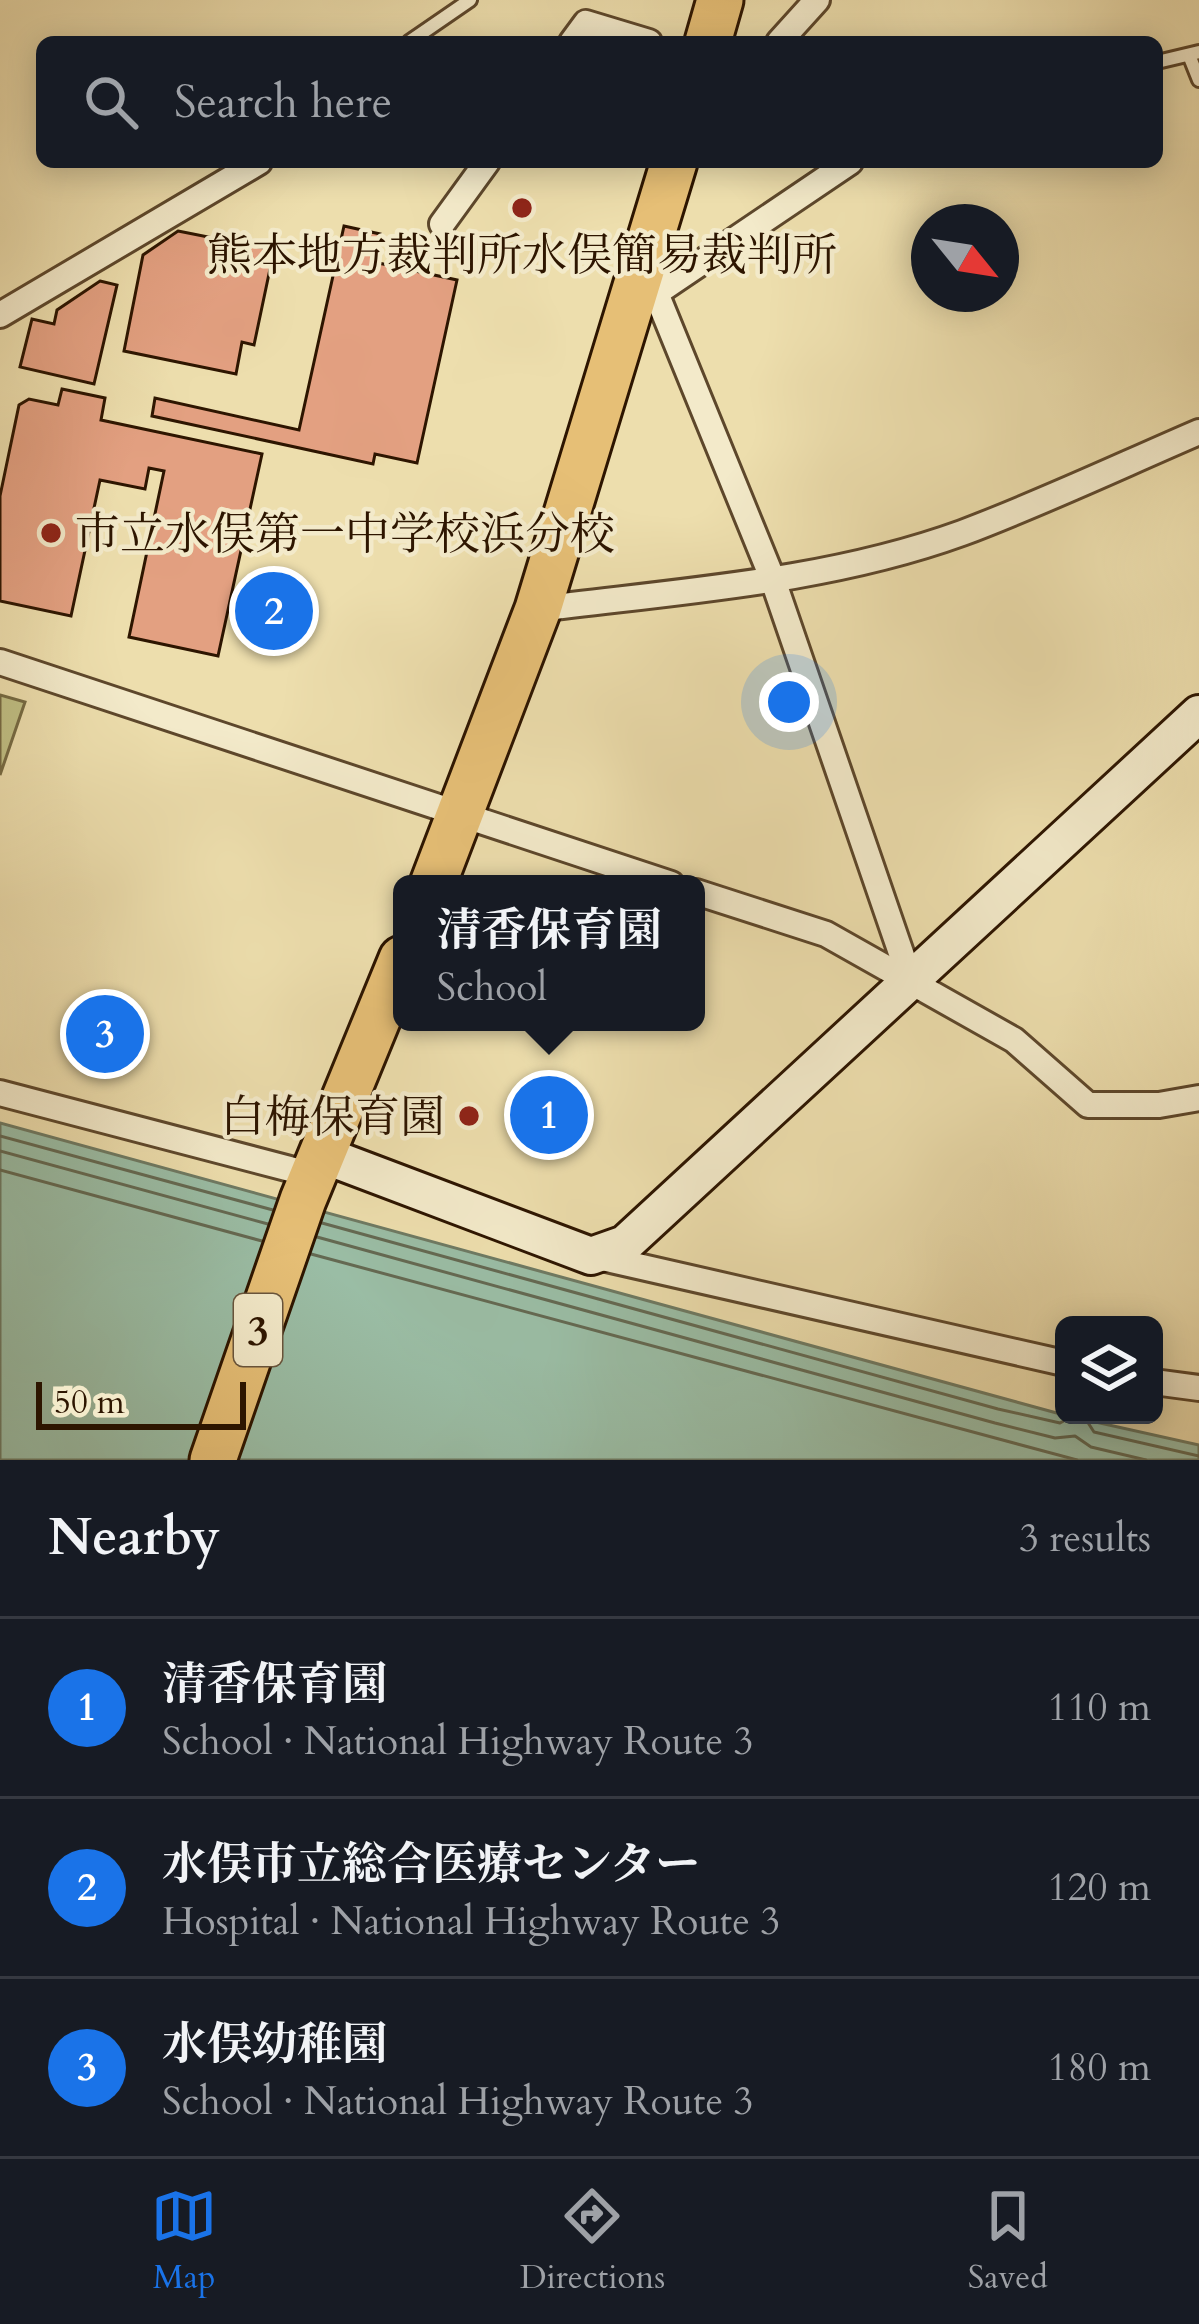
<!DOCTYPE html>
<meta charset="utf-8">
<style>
:root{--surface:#171b24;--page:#20242c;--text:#f1f3f6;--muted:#9ea1a6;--line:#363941;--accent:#1a73e8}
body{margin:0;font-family:Cardo,"Noto Serif JP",serif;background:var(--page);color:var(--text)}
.controls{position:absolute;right:36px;bottom:36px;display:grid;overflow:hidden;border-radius:18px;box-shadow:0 6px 30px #0003}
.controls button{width:108px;height:108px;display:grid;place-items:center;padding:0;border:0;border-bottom:3px solid var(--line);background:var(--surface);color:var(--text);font:60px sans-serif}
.compass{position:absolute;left:911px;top:204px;width:108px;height:108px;border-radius:50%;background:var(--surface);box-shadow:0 6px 30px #0003;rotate:120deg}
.scale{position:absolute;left:36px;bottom:30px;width:210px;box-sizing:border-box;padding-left:12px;border:6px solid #2d1500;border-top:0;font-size:33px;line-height:42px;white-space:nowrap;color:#2d1500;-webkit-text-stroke:9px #f3eaca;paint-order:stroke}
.you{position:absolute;left:789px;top:702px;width:42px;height:42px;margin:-30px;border:9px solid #fff;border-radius:50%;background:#1a73e8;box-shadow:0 0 0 18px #1a73e833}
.badge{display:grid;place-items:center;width:78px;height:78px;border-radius:50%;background:var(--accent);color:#fff;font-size:39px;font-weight:700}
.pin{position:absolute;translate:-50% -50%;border:6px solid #fff;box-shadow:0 3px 12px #0006}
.popup{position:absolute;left:393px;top:875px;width:312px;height:156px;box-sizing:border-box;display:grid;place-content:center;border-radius:18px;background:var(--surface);filter:drop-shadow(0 3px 9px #0005);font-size:39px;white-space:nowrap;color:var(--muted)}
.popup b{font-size:45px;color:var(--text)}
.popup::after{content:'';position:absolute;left:50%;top:100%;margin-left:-24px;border:24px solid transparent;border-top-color:var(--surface)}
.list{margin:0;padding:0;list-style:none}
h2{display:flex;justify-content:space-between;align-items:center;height:156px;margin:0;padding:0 48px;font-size:51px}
h2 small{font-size:39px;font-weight:400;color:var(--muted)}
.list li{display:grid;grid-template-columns:78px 1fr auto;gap:36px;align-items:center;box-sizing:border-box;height:180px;padding:0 48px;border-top:3px solid var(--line)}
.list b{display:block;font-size:45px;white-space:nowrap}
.list p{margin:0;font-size:39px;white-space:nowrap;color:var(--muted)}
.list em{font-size:39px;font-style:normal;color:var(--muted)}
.icon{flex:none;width:66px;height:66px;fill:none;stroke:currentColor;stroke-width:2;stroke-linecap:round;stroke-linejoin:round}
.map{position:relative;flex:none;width:1199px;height:1460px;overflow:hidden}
.search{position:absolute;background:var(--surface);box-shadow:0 6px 30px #0003;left:36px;right:36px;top:36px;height:132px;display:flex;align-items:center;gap:30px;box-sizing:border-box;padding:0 42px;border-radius:18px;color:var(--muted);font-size:45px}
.sheet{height:696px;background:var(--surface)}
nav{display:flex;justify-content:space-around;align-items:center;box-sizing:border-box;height:168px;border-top:3px solid var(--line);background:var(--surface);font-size:33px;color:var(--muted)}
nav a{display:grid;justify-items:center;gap:6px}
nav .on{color:var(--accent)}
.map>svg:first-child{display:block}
</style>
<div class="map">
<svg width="1199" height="1460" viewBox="0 0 1199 1460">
<rect width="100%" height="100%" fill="#eddead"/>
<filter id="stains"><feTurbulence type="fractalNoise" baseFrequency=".00167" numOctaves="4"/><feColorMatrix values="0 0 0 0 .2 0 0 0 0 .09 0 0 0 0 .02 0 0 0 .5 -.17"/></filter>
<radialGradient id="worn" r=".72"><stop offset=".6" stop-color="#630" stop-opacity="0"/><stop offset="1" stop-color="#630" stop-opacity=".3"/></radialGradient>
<polygon fill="#c0bf84" stroke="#766a42" stroke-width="3" points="0,695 25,702 0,775"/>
<polygon fill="#9abda5" stroke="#6e7a63" stroke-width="3" points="0,1123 1064,1415 1199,1445 1199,1460 0,1460"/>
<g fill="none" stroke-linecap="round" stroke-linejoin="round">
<g stroke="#646952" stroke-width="3">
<polyline points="0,1136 273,1210"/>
<polyline points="0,1151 268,1224"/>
<polyline points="0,1170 262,1241"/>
<polyline points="322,1223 998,1409 1060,1423 1075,1415"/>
<polyline points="317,1237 995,1423 1055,1438 1075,1436 1091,1447 1146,1460"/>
<polyline points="311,1254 1077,1460"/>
<polyline points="1083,1415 1094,1432 1199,1456"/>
</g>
</g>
<g fill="#e3a081" stroke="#2d1500" stroke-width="3">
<polygon points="344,226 380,234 374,262 457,280 417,463 375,454 373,464 152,416 155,398 299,430"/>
<polygon points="178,231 274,250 254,345 242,342 236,374 124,351 143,255"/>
<polygon points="100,281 117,285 94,384 20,367 32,319 54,324 57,310"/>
<polygon points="62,389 105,398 101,420 262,454 218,656 129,637 164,471 149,468 145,489 100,480 71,616 0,601 0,496 19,405 29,399 58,405"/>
</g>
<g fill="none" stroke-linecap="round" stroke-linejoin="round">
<defs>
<g id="lane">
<polyline points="409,42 470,0"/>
<polyline points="1189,55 1199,80"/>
<polyline points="1157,62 1199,52"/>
</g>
<g id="street">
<polyline points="572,42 586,23 649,42"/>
<polyline points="779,42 817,0"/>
<polyline points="442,224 487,162"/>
<polyline points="656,293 773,580 911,982"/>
<polyline points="645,294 656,293 850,162"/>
<polyline points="0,315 259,162"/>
<path d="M 538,609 C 679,591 827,582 962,533 C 1042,503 1120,466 1199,432"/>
<polyline points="0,662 671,884"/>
<polyline points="696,892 826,934 1014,1040 1088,1105 1159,1105 1199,1098"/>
<polyline points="0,1093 313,1175"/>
<polyline points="598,1257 1064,1363"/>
<polyline points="1154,1382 1199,1388"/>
</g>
<polyline id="secondary" points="321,1154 591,1256 625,1244 1199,714"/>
<g id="highway">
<polyline points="708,42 720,0"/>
<polyline points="433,884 538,609 674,162"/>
<polyline points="213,1460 303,1200 402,959"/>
</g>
</defs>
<use href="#lane" stroke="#5d472b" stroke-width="18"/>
<use href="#street" stroke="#5d472b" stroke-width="30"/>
<use href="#secondary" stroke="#2d1500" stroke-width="42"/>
<use href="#highway" stroke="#2d1500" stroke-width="51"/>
<use href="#lane" stroke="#f3eaca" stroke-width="12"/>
<use href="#street" stroke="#f3eaca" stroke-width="24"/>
<use href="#secondary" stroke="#f3eaca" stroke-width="36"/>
<use href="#highway" stroke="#e6bf76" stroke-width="45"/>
</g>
<g fill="#8f2418" stroke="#f3eaca" stroke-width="4.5">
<circle cx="522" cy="208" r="12"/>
<circle cx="51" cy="533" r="12"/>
<circle cx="469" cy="1116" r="12"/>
</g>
<g text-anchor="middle" stroke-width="9" stroke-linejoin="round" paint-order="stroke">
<rect fill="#f3eaca" stroke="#68553d" stroke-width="3" x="234" y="1294" width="48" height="72" rx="9"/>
<g font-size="42" font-weight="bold" fill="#2d1500">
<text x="258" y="1345">3</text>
</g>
<g font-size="45" fill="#2d1500" stroke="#f3eaca">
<text x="522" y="270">熊本地方裁判所水俣簡易裁判所</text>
<text x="75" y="549" text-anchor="start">市立水俣第一中学校浜分校</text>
<text x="445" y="1132" text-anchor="end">白梅保育園</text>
</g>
</g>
<rect width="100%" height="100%" filter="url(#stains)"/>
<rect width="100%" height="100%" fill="url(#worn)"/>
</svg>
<div class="controls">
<button><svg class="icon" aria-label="layers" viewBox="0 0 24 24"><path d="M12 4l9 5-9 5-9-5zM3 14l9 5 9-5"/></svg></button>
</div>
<svg class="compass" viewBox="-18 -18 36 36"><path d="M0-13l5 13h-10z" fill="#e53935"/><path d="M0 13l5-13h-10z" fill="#9ea1a6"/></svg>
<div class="scale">50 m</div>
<div class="you"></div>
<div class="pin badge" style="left:549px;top:1115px">1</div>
<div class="popup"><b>清香保育園</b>School</div>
<div class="pin badge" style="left:274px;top:611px">2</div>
<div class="pin badge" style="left:105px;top:1034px">3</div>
<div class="search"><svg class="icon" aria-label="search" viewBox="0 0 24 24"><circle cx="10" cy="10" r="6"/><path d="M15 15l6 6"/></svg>Search here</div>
</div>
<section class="sheet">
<h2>Nearby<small>3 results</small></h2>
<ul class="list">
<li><span class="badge">1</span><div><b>清香保育園</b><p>School · National Highway Route 3</p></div><em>110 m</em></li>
<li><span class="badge">2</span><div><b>水俣市立総合医療センター</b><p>Hospital · National Highway Route 3</p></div><em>120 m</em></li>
<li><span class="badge">3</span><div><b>水俣幼稚園</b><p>School · National Highway Route 3</p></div><em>180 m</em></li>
</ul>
</section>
<nav>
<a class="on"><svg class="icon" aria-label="map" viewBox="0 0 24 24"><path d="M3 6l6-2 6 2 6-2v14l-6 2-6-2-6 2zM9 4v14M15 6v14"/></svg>Map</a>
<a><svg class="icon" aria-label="directions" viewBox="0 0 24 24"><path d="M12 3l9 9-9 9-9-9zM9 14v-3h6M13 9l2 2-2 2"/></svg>Directions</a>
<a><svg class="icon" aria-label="saved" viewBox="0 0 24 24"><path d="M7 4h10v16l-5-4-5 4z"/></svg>Saved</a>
</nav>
